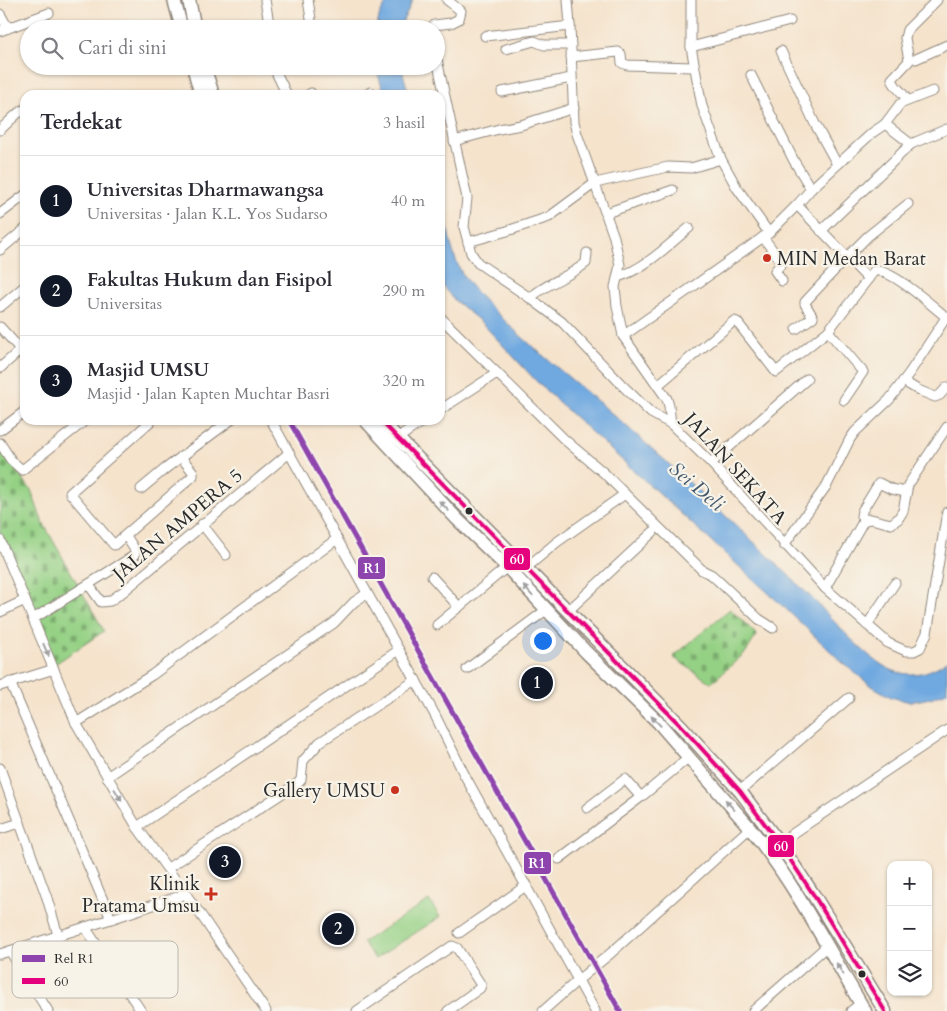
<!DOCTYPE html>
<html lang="id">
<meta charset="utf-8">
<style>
:root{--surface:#fff;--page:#f2f2f3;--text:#2b2b33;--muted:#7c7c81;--line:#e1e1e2;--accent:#111827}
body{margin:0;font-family:Cardo,serif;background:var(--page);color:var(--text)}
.controls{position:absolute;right:15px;bottom:15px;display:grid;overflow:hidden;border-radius:10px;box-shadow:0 1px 4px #0004}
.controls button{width:45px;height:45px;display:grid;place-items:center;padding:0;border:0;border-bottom:1px solid var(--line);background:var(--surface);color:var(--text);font:25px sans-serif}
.you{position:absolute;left:542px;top:640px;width:18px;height:18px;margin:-12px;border:4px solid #fff;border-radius:50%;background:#1a73e8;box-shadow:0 0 0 8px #1a73e833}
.badge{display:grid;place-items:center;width:32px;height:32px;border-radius:50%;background:var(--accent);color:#fff;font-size:16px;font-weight:700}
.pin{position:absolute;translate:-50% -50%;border:2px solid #fff;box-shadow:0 1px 5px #0006}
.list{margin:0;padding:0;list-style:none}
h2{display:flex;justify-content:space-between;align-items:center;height:65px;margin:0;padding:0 20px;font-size:21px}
h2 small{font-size:16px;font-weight:400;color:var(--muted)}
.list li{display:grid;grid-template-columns:32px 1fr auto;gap:15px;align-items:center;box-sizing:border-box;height:90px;padding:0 20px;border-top:1px solid var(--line)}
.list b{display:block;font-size:19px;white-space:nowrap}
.list p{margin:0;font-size:16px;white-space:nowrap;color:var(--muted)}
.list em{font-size:16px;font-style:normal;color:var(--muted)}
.icon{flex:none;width:28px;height:28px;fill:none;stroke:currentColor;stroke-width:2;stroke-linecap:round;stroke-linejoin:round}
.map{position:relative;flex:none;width:947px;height:1011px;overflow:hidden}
.search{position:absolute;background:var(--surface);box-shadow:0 1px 4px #0004;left:20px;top:20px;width:425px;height:55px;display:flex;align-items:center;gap:12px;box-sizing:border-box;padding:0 18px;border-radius:28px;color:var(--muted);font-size:19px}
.panel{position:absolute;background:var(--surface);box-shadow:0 1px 4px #0004;left:20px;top:90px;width:425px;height:335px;border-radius:15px}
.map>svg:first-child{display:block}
</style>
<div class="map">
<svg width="947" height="1011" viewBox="0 0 947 1011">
<defs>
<pattern id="cemetery-stones" width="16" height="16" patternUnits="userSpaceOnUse" patternTransform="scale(1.25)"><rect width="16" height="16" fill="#95d185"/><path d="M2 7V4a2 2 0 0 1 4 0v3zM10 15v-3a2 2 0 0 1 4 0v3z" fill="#7aaa6d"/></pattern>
</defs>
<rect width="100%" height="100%" fill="#f7f3e8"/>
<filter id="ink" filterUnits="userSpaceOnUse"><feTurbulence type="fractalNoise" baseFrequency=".02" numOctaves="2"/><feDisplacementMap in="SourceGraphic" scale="10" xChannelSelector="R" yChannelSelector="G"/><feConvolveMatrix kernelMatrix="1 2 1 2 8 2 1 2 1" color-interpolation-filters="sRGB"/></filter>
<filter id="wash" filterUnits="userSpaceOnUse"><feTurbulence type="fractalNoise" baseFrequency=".0096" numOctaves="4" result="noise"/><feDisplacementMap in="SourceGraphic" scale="20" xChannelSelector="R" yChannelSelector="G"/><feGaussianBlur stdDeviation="1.12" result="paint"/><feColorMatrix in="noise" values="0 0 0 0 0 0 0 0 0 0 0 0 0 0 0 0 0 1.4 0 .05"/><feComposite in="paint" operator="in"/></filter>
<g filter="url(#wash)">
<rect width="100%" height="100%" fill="#f5e3cc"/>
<polygon fill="#95d185" stroke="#607e58" points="429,900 440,917 375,959 363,942"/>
<g fill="url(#cemetery-stones)" stroke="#607e58">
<polygon points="0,450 31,490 42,521 104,631 55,664 0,535"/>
<polygon points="730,609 757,635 746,652 711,683 673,657"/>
</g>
<g fill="#70a9e0" stroke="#4e6a86">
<polygon points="388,0 413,0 399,29 376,29 380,14"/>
<polygon points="375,66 401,66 409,95 385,95"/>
<path d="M 440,183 C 446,212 448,253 465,278 C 475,292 488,305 501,317 C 535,351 573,380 609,411 C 677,470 743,531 807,593 C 830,615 865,660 894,671 C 913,678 932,672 947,661 L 947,692 L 930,698 L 910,702 L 891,697 L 870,685 L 844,664 L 786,609 L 579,421 L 540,385 L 481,322 L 454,300 L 440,283 Z"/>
</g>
</g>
<g filter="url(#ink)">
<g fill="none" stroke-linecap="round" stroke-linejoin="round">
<defs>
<g id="minor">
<polyline points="265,0 270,29"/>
<polyline points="308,0 311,19"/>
<polyline points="568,0 570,26 574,122 577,134 614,237 620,265 615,287 617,306 623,336 667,399 669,406 671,424 711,463 825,588 888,643 906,651 914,651 920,648 927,633 947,512"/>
<polyline points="691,0 691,47 702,106 721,159 737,188 769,233"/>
<polyline points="0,14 8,28"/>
<polyline points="431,29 434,25 451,23 459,19 461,11 447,0"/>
<polyline points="0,31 49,13"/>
<polyline points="485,36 570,26"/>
<polyline points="691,47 790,21"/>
<polyline points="506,49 534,41 544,45 571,45"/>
<polyline points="781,51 815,124 837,164"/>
<polyline points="436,55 467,198 464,227 471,253 478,263 530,298 562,322 623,386 651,413 671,424"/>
<polyline points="571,57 618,52 621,54 622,63 627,65 693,67"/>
<polyline points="916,59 947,45"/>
<polyline points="273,66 287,95"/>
<polyline points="751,75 794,161 811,189"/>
<polyline points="370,92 370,95"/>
<polyline points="502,92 571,78"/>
<polyline points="308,95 311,93"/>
<path d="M 907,100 C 903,92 894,87 892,79 L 909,61 L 905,38 L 907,30 L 937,0"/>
<polyline points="885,124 900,104 933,91"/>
<polyline points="0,130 17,114 25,109"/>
<polyline points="454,141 499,129 521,125 574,108"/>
<polyline points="606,213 673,190"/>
<polyline points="0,214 25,195"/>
<polyline points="821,231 911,144"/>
<polyline points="763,237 782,263 775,271 782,281"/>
<polyline points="468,242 507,231 549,217 595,183 668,167 691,168 721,159"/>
<polyline points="0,250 25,229"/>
<path d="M 618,277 C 646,268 667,246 689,228"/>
<path d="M 868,279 L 874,271 C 889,267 934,307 946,317"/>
<path d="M 530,298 C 546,283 569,277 586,263 L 587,253"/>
<polyline points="0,307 25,286"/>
<polyline points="440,317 497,373 440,410"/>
<polyline points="0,327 21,350"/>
<polyline points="796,329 813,317 805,304 805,302 847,257 868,236 908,204"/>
<polyline points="828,331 863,372 844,400"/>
<polyline points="623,336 769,233 797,205 811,189 872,133 885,124 911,144 947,129"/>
<polyline points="0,368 25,346"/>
<polyline points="497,373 565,440 604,473 625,494 557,542 526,568"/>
<polyline points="903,381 918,390 935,397 940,395 947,387"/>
<polyline points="658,385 734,321 737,322 776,372 828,331 868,279 797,205"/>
<polyline points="152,420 70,493 114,545 193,476 193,472 181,457"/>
<polyline points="271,420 435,715 464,774 595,1011"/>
<polyline points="0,430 25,411"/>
<polyline points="398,438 425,420"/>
<polyline points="0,443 11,460 22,470 86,420"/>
<polyline points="711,463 807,379"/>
<polyline points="141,489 165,469 231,420"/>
<polyline points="625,494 702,570 712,575 759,619 773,628"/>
<polyline points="865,519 861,516 862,511 879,483 891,489 906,492"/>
<polyline points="202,524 226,555"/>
<polyline points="0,540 76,723 137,827 203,918 266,1011"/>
<polyline points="784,545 827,485 850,439 855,432 889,400 910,372 947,316"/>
<polyline points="432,577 459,607"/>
<polyline points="89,585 101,602 110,601 124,591 289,453"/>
<polyline points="825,588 864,520 871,519 891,524 898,519 903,511 908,485 947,427"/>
<polyline points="568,611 653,532"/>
<polyline points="0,612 25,600"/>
<polyline points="33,619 132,557 135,555 135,550 126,536"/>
<polyline points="437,625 507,567"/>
<polyline points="867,625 895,583"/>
<polyline points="467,669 546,610"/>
<polyline points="10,682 111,919"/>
<polyline points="0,686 54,669"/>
<polyline points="76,723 152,675 337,539"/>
<polyline points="0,768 47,898 58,935"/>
<polyline points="107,777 334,623 354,602 366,594"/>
<polyline points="740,791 849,698"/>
<polyline points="587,808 625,779 641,797"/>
<polyline points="137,827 399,650"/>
<polyline points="0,829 20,823"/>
<polyline points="779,843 947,730"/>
<polyline points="559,859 641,797 689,757"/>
<polyline points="168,868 298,783 301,780 303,761 320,742 416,680"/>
<polyline points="85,927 141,1011"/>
<polyline points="459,933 527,885"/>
<polyline points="10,951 48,1011"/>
<polyline points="0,954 111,919 186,894"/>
<polyline points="357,1011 452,946 457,948 481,985 480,988 448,1011"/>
<polyline points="543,1011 578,980 611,953 750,828"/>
<polyline points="753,1011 827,946"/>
<polyline points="851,1011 860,1004"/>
</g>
<g id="primary">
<polyline points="174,0 182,29"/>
<polyline points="189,0 195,29"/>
<polyline points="193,66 201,95"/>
<polyline points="204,66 213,95"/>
<path d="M 365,420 L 457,519 L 507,567 L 586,652 L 659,723 L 750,828 C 795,884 828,949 865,1011"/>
<polyline points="380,420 682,727 740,791 779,843 813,894 885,1011"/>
</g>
</defs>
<use href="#minor" stroke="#90877c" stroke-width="11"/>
<use href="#primary" stroke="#90877c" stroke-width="15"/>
<use href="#minor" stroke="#fff" stroke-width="9"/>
<use href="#primary" stroke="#fff" stroke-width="12"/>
<defs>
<polyline id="bus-1" points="380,420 682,727 740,791 779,843 813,894 885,1011"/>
</defs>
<use href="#bus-1" stroke="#f7f3e8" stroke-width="8"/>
<use href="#bus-1" stroke="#e5007d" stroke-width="4"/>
<defs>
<polyline id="rail-1" points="289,420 620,1011"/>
</defs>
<use href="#rail-1" stroke="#f7f3e8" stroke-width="9"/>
<use href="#rail-1" stroke="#8e44ad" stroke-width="5"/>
</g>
<defs><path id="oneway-solid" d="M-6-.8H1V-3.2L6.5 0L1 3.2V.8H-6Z" transform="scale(1.25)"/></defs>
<g fill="#a0a0a0">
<use href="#oneway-solid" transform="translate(444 506) rotate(-134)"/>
<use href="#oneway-solid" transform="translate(528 591) rotate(-132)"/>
<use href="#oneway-solid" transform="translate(46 650) rotate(67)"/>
<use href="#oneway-solid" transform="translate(656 721) rotate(-134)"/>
<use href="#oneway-solid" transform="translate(118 795) rotate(59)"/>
<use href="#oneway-solid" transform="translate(730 805) rotate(-131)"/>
<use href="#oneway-solid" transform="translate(840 969) rotate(-120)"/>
</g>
</g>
<g fill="#c8321e" stroke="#f7f3e8" stroke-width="2">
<circle cx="767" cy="258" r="5"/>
<circle cx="395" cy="790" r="5"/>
<path d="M208.5 886.5h5v5h5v5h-5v5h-5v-5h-5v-5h5z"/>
</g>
<g fill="#2b2b2b" stroke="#f7f3e8" stroke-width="2">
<circle cx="469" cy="511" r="4.5"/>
<circle cx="862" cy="974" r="4.5"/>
</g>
<g text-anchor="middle" stroke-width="4.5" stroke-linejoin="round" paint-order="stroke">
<g font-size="19" fill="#2b2b2b" stroke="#f7f3e8" text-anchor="end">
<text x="777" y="265" text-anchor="start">MIN Medan Barat</text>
<text x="385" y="797">Gallery UMSU</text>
<text x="200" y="890">Klinik<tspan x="200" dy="22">Pratama Umsu</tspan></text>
</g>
<g font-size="19" fill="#2b2b2b" stroke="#f7f3e8">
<text transform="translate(736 468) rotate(48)" y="7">JALAN SEKATA</text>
<text transform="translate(177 524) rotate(-40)" y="7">JALAN AMPERA 5</text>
</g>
<g font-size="20" font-style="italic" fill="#43576a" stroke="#f7f3e8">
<text transform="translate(697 486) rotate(40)" y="7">Sei Deli</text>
</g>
</g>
<rect x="12" y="941" width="166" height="57" rx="8" fill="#f7f3e8" stroke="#bab7af" stroke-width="1"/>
<rect x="22" y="955" width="23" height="7" fill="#8e44ad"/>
<rect x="22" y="978" width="23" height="6" fill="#e5007d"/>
<g font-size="14" fill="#2b2b2b">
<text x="54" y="963">Rel R1</text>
<text x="54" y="986">60</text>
</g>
<g stroke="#f7f3e8" stroke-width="2">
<rect x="503" y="547" width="28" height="24" rx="5" fill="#e5007d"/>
<rect x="357" y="556" width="29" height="24" rx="5" fill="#8e44ad"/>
<rect x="767" y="834" width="28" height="24" rx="5" fill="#e5007d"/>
<rect x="523" y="851" width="29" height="24" rx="5" fill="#8e44ad"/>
</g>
<g font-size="14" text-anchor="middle" font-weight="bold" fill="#fff">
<text x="517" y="564">60</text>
<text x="372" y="573">R1</text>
<text x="781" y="851">60</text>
<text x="537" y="868">R1</text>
</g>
</svg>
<div class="controls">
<button>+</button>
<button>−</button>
<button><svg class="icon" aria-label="layers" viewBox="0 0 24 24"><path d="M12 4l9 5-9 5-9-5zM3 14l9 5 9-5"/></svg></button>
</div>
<div class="you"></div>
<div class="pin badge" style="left:537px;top:683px">1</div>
<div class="pin badge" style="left:338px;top:929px">2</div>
<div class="pin badge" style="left:225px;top:862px">3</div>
<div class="search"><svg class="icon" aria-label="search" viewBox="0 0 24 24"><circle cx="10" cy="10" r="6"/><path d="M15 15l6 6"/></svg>Cari di sini</div>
<section class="panel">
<h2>Terdekat<small>3 hasil</small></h2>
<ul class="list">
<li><span class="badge">1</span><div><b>Universitas Dharmawangsa</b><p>Universitas · Jalan K.L. Yos Sudarso</p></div><em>40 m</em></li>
<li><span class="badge">2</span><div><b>Fakultas Hukum dan Fisipol</b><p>Universitas</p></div><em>290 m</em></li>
<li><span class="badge">3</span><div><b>Masjid UMSU</b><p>Masjid · Jalan Kapten Muchtar Basri</p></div><em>320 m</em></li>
</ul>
</section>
</div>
